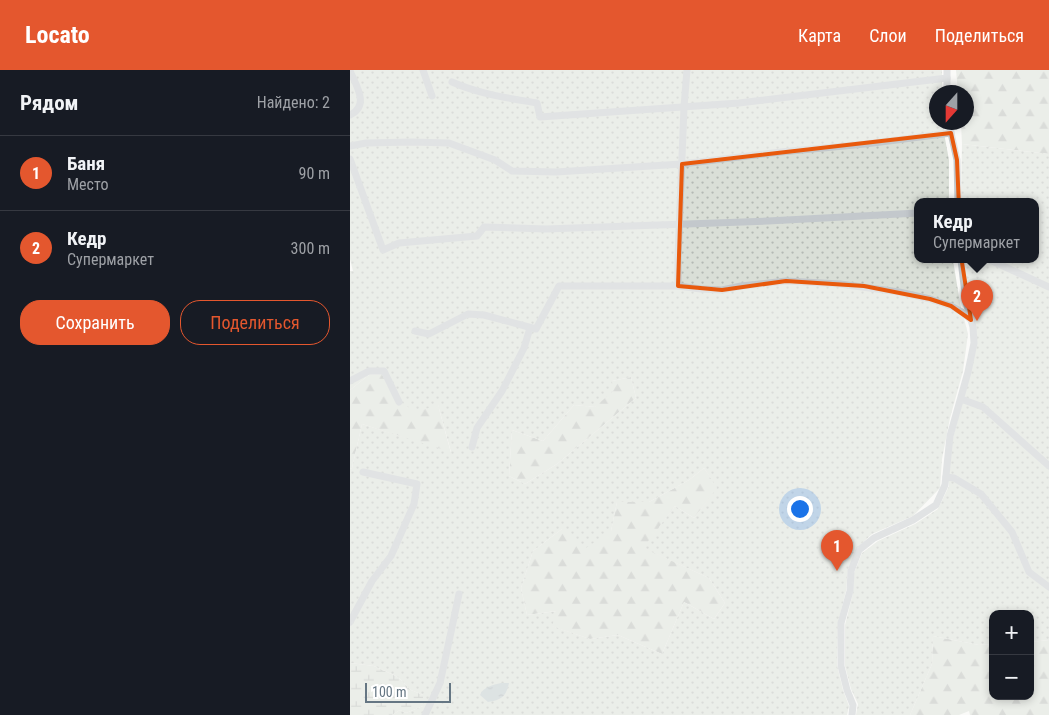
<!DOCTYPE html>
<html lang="ru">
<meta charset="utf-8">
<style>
:root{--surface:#171b24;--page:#242831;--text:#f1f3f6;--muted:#9ea1a6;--line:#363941;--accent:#e4572e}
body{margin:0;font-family:"Roboto Condensed",sans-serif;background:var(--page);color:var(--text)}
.controls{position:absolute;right:15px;bottom:15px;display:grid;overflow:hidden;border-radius:10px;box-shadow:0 2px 8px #0003}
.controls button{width:45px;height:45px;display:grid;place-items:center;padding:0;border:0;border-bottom:1px solid var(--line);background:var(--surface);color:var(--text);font:25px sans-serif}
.compass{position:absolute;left:579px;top:15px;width:45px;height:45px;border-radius:50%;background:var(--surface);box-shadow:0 2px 8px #0003;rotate:201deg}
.scale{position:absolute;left:15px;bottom:12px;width:86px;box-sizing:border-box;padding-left:5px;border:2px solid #657683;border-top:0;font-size:14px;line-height:18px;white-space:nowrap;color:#657683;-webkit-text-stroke:4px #fff;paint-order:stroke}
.you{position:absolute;left:449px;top:438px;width:18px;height:18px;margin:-12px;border:4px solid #fff;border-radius:50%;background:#1a73e8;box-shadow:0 0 0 8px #1a73e833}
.badge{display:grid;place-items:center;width:32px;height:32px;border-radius:50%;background:var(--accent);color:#fff;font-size:16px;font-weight:700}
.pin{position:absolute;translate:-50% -41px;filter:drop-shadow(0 1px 2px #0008)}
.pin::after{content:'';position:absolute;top:26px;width:18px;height:15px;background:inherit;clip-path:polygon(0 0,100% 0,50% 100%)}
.popup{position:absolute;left:564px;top:128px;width:125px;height:65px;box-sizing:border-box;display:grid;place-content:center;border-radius:10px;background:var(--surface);filter:drop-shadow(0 1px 4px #0005);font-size:16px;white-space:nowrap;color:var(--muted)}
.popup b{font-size:19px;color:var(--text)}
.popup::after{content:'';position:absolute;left:50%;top:100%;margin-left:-10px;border:10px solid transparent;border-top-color:var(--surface)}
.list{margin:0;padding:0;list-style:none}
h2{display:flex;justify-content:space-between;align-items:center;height:65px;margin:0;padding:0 20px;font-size:21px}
h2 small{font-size:16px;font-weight:400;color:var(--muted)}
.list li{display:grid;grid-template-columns:32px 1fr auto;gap:15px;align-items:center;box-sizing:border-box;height:75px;padding:0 20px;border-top:1px solid var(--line)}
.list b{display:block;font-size:19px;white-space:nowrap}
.list p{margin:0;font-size:16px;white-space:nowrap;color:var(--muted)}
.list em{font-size:16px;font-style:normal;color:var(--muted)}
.actions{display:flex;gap:10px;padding:15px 20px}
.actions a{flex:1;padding:11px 0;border:1px solid var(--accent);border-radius:20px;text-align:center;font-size:18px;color:var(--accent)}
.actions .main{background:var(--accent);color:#fff}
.map{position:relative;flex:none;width:699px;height:645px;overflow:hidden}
header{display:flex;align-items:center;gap:30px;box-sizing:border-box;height:70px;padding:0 25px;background:var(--accent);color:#fff}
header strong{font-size:24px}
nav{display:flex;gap:28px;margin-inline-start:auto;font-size:18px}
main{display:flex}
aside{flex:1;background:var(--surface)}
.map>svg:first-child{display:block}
</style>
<header>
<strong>Locato</strong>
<nav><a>Карта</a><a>Слои</a><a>Поделиться</a></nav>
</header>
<main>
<aside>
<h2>Рядом<small>Найдено: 2</small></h2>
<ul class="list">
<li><span class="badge">1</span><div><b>Баня</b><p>Место</p></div><em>90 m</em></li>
<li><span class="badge">2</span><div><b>Кедр</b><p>Супермаркет</p></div><em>300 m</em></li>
</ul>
<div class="actions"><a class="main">Сохранить</a><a>Поделиться</a></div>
</aside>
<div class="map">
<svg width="699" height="645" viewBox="0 0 699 645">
<defs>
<pattern id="forest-firs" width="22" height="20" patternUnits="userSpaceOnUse" patternTransform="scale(1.25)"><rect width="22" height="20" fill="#dadfd7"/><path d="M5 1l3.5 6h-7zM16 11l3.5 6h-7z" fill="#b4b9b4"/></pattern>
<pattern id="wetland-marsh" width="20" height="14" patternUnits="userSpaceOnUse" patternTransform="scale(1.25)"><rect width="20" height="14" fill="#dadfd7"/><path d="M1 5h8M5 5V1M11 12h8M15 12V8" fill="none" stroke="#b4b9b4"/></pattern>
<pattern id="garden-dots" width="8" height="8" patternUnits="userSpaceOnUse" patternTransform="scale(1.25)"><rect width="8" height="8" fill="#dadfd7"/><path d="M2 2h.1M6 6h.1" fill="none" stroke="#b4b9b4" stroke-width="1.8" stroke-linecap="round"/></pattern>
<pattern id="water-ripples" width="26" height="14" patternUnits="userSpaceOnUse" patternTransform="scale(1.25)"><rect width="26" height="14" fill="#bbc7cb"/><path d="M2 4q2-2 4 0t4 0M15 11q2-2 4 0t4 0" fill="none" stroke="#9ca6aa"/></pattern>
</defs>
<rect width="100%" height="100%" fill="#fafaf8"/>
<g fill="url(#forest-firs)">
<polygon points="606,0 699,0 699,84 612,74 611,53 616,52 616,22 608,22"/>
<polygon points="32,304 44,328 88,335 101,383 12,354 2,398 0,399 0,320 19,305"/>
<polygon points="281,307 286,328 207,394 175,414 159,406 162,360 193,371 224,335 245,337 262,311"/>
<polygon points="354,398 368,418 344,448 325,436 294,478 359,508 375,533 364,549 334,532 312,584 268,565 240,569 201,556 206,541 177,545 171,518 183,481 212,459 261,461 267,432 299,432 339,410"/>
<polygon points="583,566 629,575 643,574 643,626 680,626 680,572 699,570 699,645 620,645 619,641 609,645 560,645 582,594"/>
</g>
<polygon fill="url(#wetland-marsh)" points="0,593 24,596 48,607 61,620 73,625 73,636 56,643 50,640 42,645 0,645"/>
<g fill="url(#garden-dots)" fill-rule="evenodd">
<path d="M 0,0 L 592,0 L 592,22 L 586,22 L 586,52 L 594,53 L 594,63 L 599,90 L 599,132 L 568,132 L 568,190 L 603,190 L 610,233 L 618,264 L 613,301 L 600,348 L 592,389 L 590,418 L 563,446 L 522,464 L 508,477 L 498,500 L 496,521 L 488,552 L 487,595 L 493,620 L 499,636 L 497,645 L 42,645 L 50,640 L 56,643 L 73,636 L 73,625 L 61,620 L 48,607 L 24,596 L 0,593 L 0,399 L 2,398 L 12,354 L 101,382 L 88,335 L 66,342 L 44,328 L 32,304 L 19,305 L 0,320 L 0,201 L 3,201 L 0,189 ZM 281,307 L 286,328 L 207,394 L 175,414 L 159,406 L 162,360 L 193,371 L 224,335 L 245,337 L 263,321 L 262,311 ZM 354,398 L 367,418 L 344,448 L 325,436 L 293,478 L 359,508 L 375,533 L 364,549 L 334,532 L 312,584 L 268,565 L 240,569 L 202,556 L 207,541 L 177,545 L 171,518 L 183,481 L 212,459 L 233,480 L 261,461 L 267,432 L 299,432 L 339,410 Z"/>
<polygon points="612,74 699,84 699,570 680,572 680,544 643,544 643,574 629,575 583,566 582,594 560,645 506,645 508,634 501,619 495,596 495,555 503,523 504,503 512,483 528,471 565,454 588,439 599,416 599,382 620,305 627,265 618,233 614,190 686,190 686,132 611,132"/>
</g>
<path fill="url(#water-ripples)" d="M 151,613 L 159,613 C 156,627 151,630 138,632 L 130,625 C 133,617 143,615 151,613 Z"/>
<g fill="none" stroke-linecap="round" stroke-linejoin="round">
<g stroke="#c3c8cc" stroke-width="7">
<polyline points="73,0 82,26"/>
<polyline points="597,0 597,22"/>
<path d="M 0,1 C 6,15 20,36 0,45"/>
<path d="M 102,12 C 129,24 158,28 187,33 L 190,47 L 389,33 L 597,8"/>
<polyline points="600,52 601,63 607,90 608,132"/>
<polyline points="0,76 16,73 62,72 99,73 145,90 162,101 206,102 332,94 431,82 515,74 601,63"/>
<polyline points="0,89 33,180 49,173 127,166 134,157 196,159 418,151 568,143"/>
<polyline points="640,190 699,217"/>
<polyline points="328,216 328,188 334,37 337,0"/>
<polyline points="65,261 79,264 118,244 134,245 186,259 209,216 328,216 351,219 372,220 391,216 436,211 490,214 549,222 580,229 601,236 612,242 621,250"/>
<polyline points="0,311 19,301 34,301 49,332"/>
<polyline points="611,329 633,337 699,396"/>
<polyline points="122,377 127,358 152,321 174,278 180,258"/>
<polyline points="596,407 604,408 631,424 662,462 679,502 699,517"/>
<polyline points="0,552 22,511 41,486 64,434 67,414 13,402"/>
<polyline points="75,645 90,613 101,562 109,524"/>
<polyline points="502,645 503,635 497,620 491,596 491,553 500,521 501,501 509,480 524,468 563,450 586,435 595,415 600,366 618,302 624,273 623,257 616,232 611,190"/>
</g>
</g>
<path d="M0 0H699V645H0ZM 601,63 L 607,90 L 611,186 L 621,250 L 601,236 L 580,229 L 514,216 L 436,211 L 372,220 L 328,216 L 332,94 Z" fill="#fafaf8" fill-opacity=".55" fill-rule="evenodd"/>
<path fill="none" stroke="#e8590c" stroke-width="4" stroke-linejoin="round" d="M 601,63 L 607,90 L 611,186 L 621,250 L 601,236 L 580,229 L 514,216 L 436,211 L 372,220 L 328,216 L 332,94 Z"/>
</svg>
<div class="controls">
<button>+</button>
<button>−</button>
</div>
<svg class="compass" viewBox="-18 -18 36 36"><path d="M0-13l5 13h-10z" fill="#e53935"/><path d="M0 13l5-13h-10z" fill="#9ea1a6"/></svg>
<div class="scale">100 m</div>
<div class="you"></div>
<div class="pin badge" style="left:487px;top:501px">1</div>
<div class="pin badge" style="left:627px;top:251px">2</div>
<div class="popup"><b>Кедр</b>Супермаркет</div>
</div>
</main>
